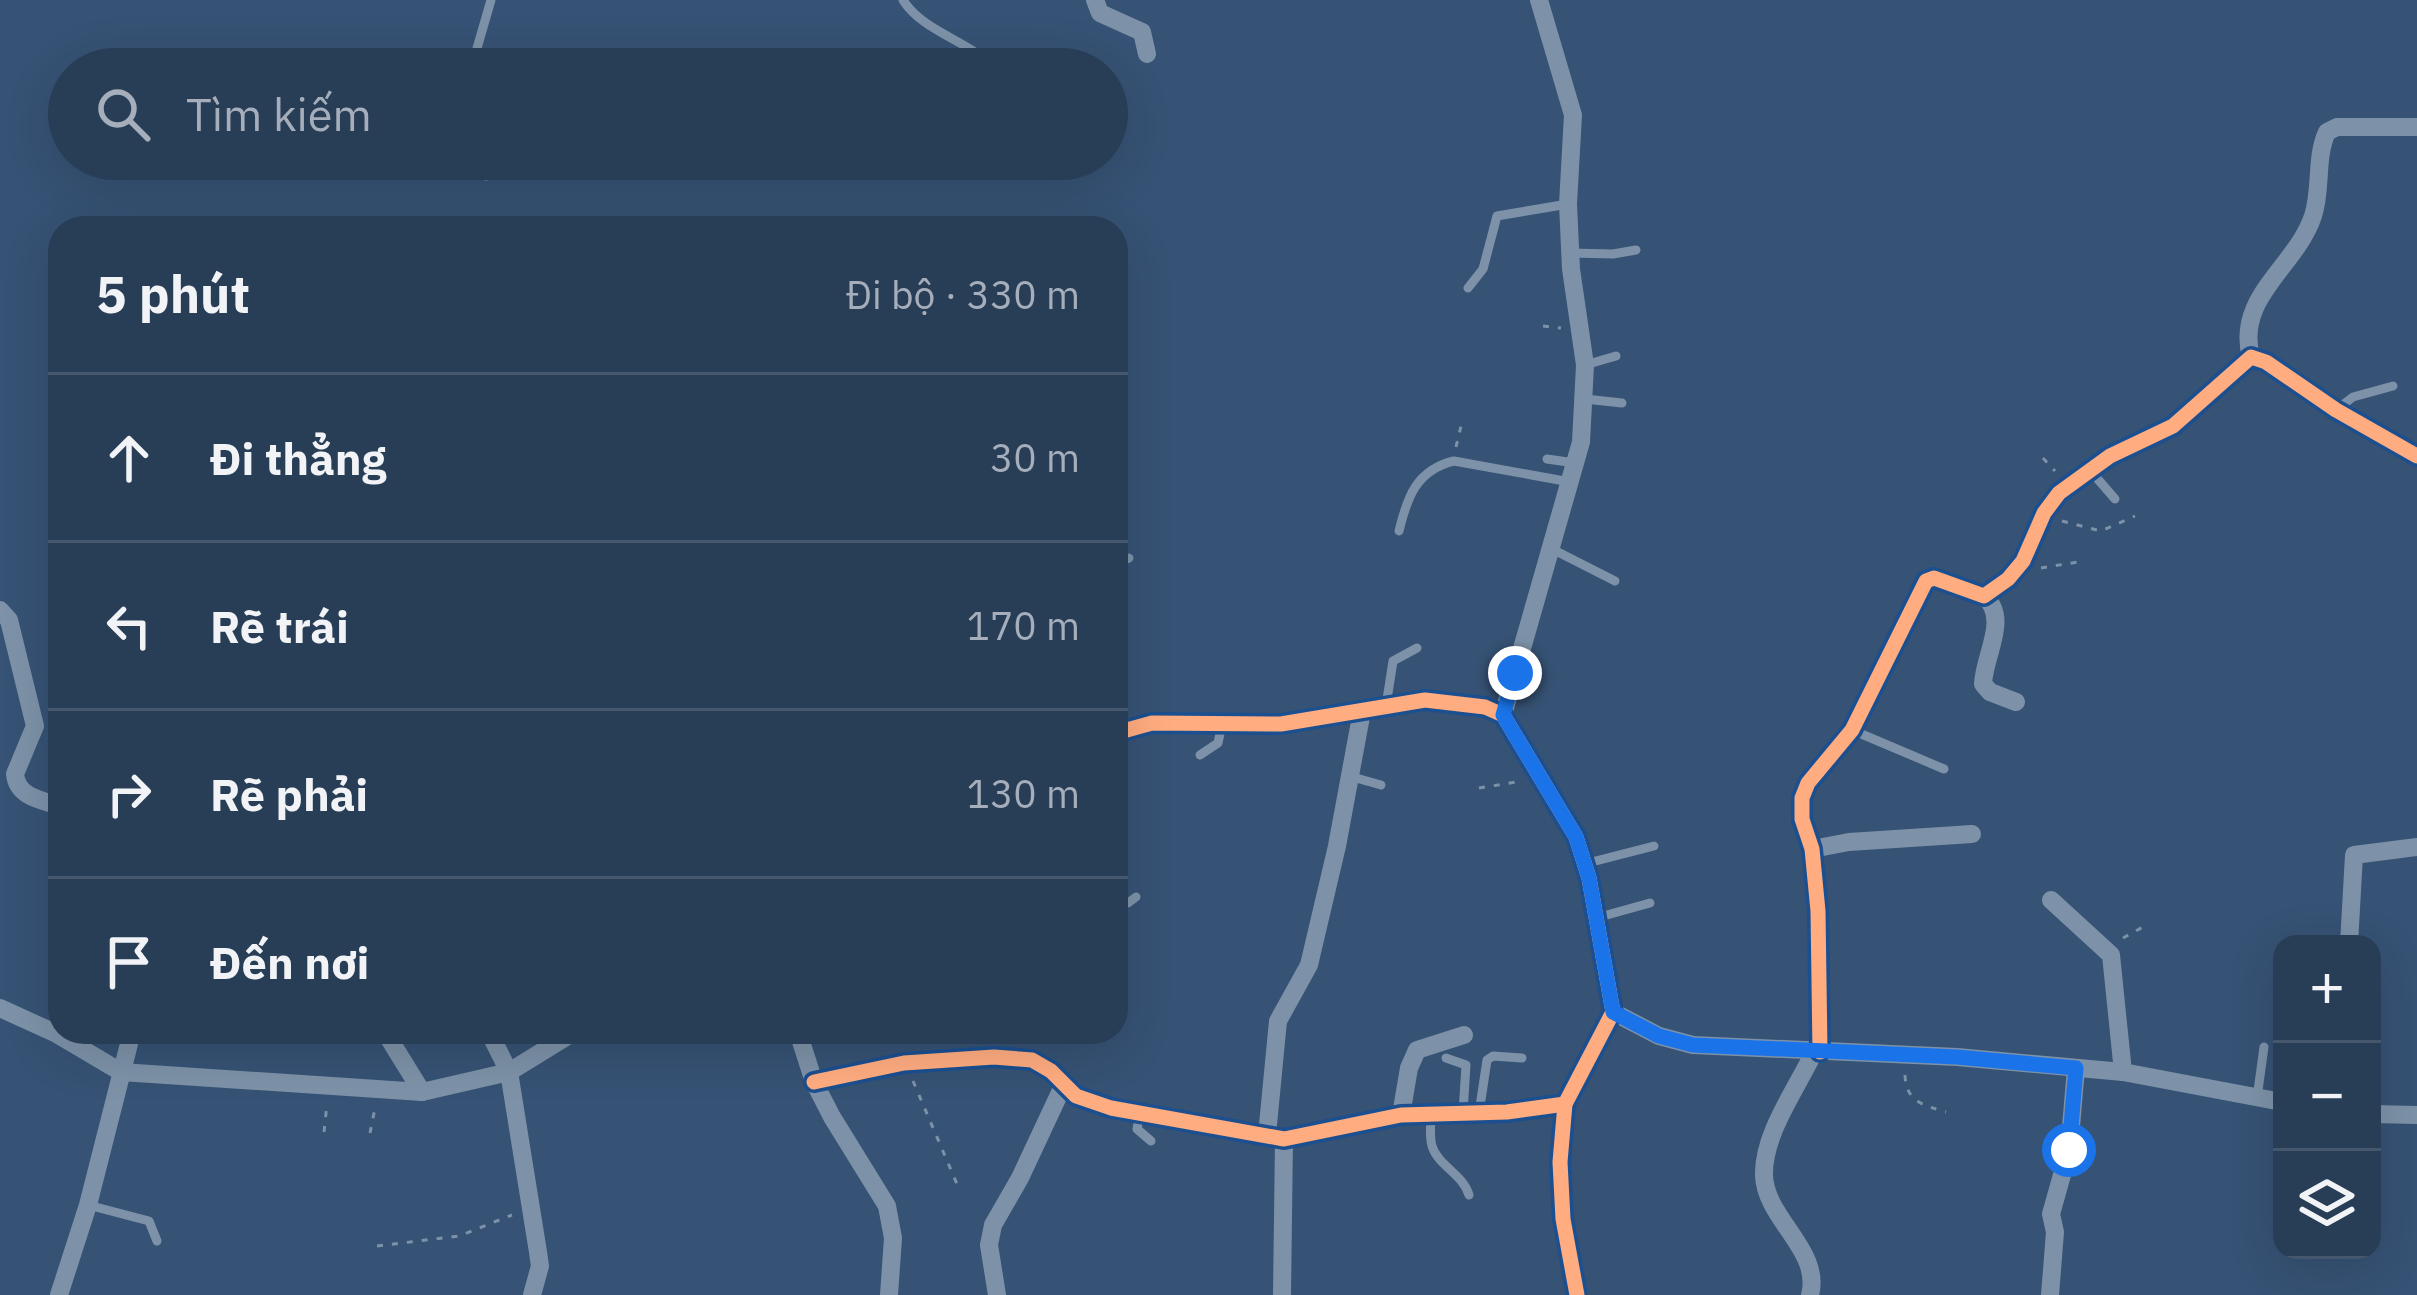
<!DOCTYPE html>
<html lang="vi">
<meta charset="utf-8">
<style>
:root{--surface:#283e57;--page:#30455d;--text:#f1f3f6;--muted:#a5aeba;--line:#44576d}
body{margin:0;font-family:"IBM Plex Sans",sans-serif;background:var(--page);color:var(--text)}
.controls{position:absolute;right:36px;bottom:36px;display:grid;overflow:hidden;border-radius:24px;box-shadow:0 12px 48px #0002}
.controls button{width:108px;height:108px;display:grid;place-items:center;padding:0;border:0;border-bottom:3px solid var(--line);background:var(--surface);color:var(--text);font:60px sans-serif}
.stop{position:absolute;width:36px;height:36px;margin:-27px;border:9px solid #1a73e8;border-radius:50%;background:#fff}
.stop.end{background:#1a73e8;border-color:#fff;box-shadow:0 3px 12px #0008}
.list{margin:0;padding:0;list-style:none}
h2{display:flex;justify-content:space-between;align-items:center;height:156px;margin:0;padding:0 48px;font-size:51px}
h2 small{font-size:39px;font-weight:400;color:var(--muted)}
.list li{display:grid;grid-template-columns:78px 1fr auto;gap:36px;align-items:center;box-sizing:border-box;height:168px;padding:0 48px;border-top:3px solid var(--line)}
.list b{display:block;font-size:45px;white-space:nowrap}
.list em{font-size:39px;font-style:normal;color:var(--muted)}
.icon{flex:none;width:66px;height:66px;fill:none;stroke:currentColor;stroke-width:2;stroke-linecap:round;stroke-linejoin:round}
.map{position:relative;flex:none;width:2417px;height:1295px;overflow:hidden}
.search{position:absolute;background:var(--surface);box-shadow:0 12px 48px #0002;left:48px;top:48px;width:1080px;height:132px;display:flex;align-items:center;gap:30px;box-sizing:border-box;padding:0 42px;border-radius:66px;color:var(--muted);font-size:45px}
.panel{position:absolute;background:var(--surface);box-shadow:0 12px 48px #0002;left:48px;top:216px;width:1080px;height:828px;border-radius:36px}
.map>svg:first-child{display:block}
</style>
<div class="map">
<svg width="2417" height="1295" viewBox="0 0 2417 1295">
<rect width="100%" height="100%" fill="#365274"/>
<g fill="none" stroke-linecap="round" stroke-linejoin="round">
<g stroke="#7d92a8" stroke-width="3" stroke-dasharray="6 9" stroke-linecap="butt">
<polyline points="1543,326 1561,328"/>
<polyline points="1456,447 1462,422"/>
<polyline points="2043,458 2055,471"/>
<polyline points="2062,521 2101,531 2135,516"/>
<polyline points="2041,568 2078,562"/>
<polyline points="51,715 60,709"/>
<polyline points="1479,788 1523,781"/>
<polyline points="2123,938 2143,927"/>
<path d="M 1905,1075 C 1906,1102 1923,1105 1946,1112"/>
<polyline points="913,1081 960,1191"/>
<polyline points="324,1132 327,1104"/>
<polyline points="370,1133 375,1108"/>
<polyline points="377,1246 459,1236 512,1215"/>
</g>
<g stroke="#7d92a8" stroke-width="9">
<path d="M 903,0 C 924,33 969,40 995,69"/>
<polyline points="471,69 491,0"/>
<polyline points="463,159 486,176"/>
<polyline points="1010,160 1010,159"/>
<polyline points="1570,253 1613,254 1636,250"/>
<polyline points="1468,288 1483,269 1497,216 1568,204"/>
<polyline points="1585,365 1616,356"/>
<polyline points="1585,399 1622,403"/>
<polyline points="2336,410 2353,397 2393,386"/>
<polyline points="1547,459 1575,463"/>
<polyline points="2089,469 2115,499"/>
<path d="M 1399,531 C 1407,498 1416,470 1454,461 L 1570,482"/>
<polyline points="1552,549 1615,581"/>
<polyline points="1116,563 1129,558"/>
<polyline points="1386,706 1393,661 1417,648"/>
<polyline points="1852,730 1944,769"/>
<polyline points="1200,755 1218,743 1222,724"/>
<polyline points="1349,776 1381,785"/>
<polyline points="1584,864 1654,846"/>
<polyline points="1116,902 1128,903 1136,897"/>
<polyline points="1596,918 1650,903"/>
<polyline points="1446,1058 1466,1065 1463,1113"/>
<polyline points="2257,1098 2264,1047"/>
<polyline points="1140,1113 1137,1129 1151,1141"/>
<polyline points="1479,1113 1487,1060 1493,1056 1522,1058"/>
<path d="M 1431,1114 C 1431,1124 1429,1136 1432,1146 C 1438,1166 1463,1174 1469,1195"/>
<polyline points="88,1205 149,1221 157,1241"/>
</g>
<g stroke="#7d92a8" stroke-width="18">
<polyline points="1095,0 1100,13 1142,32 1147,54"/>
<path d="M 2251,357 C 2235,297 2296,267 2313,216 C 2322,189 2315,158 2327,132 L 2337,127 L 2417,127"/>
<path d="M 1984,596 C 2010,618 1984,655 1983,684 L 1990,692 L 2016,702"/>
<path d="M 0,610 L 9,620 L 35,726 L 15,774 C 17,797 41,800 60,806"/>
<polyline points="1503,715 1581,442 1585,365 1571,269 1568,204 1573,115 1539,0"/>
<polyline points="1116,733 1152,723 1281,724 1425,700 1485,707 1503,715 1576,837 1589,878 1613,1012 1565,1104 1560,1162 1563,1219 1577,1295"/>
<polyline points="1812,849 1849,842 1972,834"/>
<polyline points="2051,900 2111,955 2123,1072"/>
<polyline points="2349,944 2354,855 2417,847"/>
<polyline points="0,1008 55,1033 121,1072 422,1092 509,1072 574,1032"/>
<polyline points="1613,1012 1659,1036 1693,1045 1957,1057 2123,1072 2282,1102"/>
<polyline points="385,1032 422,1092"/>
<polyline points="489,1032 509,1072 538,1252 540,1266 532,1295"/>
<polyline points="798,1032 814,1082 832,1117 887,1206 893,1238 889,1295"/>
<polyline points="1820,1052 1818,911 1812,849 1802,819 1802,798 1808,783 1852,730 1926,581 1934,578 1984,596 2008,579 2023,561 2044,513 2059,493 2110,456 2173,426 2251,357 2266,362 2336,410 2417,456"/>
<polyline points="814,1082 904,1063 994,1057 1032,1060 1051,1071 1076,1096 1111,1108 1284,1139 1401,1115 1507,1112 1565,1104"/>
<polyline points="2372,1114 2417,1115"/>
<polyline points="1401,1115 1409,1068 1417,1050 1464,1035"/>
<polyline points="1267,1135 1278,1021 1309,965 1337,846 1362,711"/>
<polyline points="59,1295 88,1205 132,1032"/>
<polyline points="997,1295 989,1245 993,1225 1020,1178 1064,1084"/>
<polyline points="1282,1295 1284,1139"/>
<path d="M 1810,1295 C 1822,1250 1765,1219 1764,1175 C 1763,1134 1797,1088 1814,1052"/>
<polyline points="2050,1295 2055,1232 2051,1214 2069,1150 2076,1068"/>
</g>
<defs>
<g id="cycleway">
<polyline points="1116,733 1152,723 1281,724 1425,700 1485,707 1503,715 1576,837 1589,878 1613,1012 1565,1104 1560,1162 1563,1219 1577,1295"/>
<polyline points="1820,1052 1818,911 1812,849 1802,819 1802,798 1808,783 1852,730 1926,581 1934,578 1984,596 2008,579 2023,561 2044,513 2059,493 2110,456 2173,426 2251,357 2266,362 2336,410 2417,456"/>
<polyline points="814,1082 904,1063 994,1057 1032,1060 1051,1071 1076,1096 1111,1108 1284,1139 1401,1115 1507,1112 1565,1104"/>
</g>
</defs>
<use href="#cycleway" stroke="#1b4f8f" stroke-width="22"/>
<use href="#cycleway" stroke="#ffac80" stroke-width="15"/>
</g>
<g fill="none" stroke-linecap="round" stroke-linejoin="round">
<polyline stroke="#1a73e8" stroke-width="15" points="1515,673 1503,715 1576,837 1589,878 1613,1012 1659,1036 1693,1045 1957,1057 2076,1068 2069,1150"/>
</g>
</svg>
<div class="controls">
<button>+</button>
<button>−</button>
<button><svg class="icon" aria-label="layers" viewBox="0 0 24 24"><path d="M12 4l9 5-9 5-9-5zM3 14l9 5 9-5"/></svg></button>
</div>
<div class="stop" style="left:2069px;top:1150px"></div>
<div class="stop end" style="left:1515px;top:673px"></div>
<div class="search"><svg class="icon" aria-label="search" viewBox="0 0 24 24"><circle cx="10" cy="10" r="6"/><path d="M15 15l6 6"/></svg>Tìm kiếm</div>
<section class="panel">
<h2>5 phút<small>Đi bộ · 330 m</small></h2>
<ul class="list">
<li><svg class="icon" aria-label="ahead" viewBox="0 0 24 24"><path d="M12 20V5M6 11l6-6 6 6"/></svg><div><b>Đi thẳng</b></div><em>30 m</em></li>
<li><svg class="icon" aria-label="left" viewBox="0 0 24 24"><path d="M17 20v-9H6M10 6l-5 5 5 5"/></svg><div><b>Rẽ trái</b></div><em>170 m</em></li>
<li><svg class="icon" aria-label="right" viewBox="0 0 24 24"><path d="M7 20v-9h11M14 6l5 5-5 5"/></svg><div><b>Rẽ phải</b></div><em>130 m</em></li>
<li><svg class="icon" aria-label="arrive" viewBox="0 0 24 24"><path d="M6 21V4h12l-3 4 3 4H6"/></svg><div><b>Đến nơi</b></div></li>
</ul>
</section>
</div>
